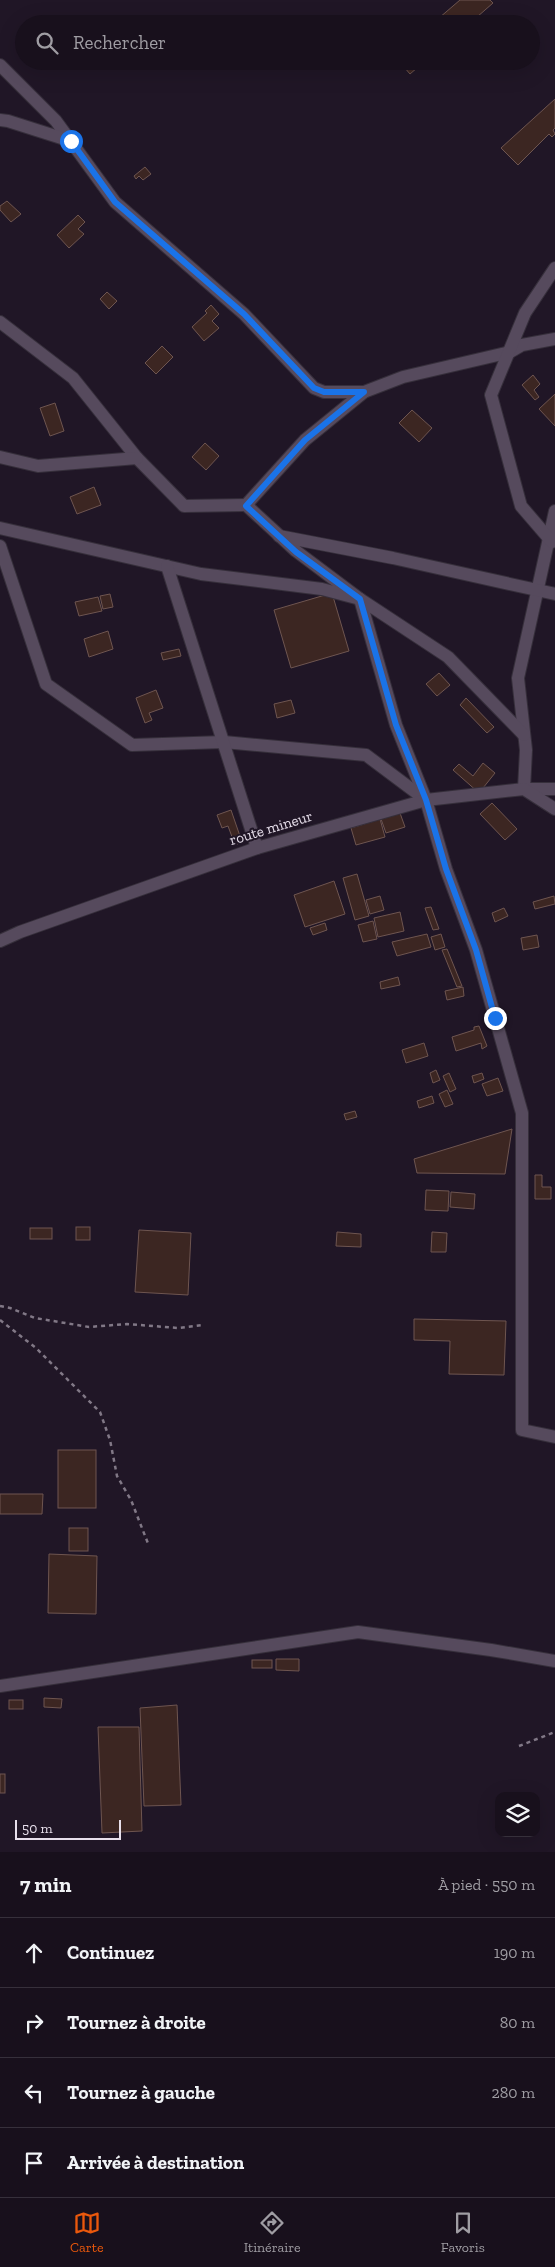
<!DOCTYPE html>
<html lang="fr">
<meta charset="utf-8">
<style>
:root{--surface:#18101c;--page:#251e29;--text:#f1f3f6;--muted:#9f9da3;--line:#36303b;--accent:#ea580c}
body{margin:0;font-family:"Zilla Slab",serif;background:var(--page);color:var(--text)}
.controls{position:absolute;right:15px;bottom:15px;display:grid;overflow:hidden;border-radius:10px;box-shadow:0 5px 20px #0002}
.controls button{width:45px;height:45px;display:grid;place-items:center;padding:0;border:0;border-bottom:1px solid var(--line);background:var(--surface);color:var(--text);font:25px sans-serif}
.scale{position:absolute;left:15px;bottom:12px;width:106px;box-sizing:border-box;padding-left:5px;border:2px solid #e7dfeb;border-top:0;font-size:14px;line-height:18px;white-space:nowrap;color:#e7dfeb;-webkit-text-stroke:4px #201626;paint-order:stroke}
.stop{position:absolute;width:15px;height:15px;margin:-11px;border:4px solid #1a73e8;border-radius:50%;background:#fff}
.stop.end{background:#1a73e8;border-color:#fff;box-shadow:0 1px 5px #0008}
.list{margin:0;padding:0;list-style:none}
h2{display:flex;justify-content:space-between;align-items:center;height:65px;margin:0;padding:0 20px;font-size:21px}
h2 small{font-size:16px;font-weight:400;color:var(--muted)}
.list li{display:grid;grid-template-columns:32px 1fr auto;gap:15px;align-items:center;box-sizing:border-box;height:70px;padding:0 20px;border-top:1px solid var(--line)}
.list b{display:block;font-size:19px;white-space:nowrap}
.list em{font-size:16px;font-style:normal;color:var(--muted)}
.icon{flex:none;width:28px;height:28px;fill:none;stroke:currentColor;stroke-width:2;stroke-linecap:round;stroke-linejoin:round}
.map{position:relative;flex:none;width:555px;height:1852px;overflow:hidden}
.search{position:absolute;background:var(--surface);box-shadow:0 5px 20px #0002;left:15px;right:15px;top:15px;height:55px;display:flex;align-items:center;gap:12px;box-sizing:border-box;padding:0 18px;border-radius:28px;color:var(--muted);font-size:19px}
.sheet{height:345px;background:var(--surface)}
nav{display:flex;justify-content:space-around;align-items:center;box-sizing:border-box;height:70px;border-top:1px solid var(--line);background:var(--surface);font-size:14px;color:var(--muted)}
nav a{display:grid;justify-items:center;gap:2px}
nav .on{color:var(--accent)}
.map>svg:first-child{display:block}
</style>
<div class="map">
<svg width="555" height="1852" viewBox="0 0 555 1852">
<rect width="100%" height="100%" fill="#201626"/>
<g fill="#3c2622" stroke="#6e5550">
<polygon points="460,0 490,0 493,3 469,24 432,24"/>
<polygon points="399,61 425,61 410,74"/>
<polygon points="555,99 555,128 553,130 555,134 552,137 549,134 518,165 501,148"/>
<polygon points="145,167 151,174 143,180 139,176 136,179 134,176"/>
<polygon points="7,201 21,214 11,222 0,210 0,206"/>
<polygon points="78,215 85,222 78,229 84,234 69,248 57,235"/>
<polygon points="107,292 117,301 109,309 100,299"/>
<polygon points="211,305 219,314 212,321 219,328 204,341 192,327 207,313 205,311"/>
<polygon points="162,346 173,357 156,374 145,363"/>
<polygon points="533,375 540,384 534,390 539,397 535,400 522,385"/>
<polygon points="555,394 555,426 539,409"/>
<polygon points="55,403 64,431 50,436 40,408"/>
<polygon points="412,410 432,428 419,442 399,423"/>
<polygon points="205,443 219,456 206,470 192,457"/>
<polygon points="94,487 101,505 77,514 70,497"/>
<polygon points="332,593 349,651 291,668 274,610"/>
<polygon points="110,594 113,607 103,609 100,596"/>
<polygon points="98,597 102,611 79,616 75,602"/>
<polygon points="108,631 113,649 89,657 84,639"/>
<polygon points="179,649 181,656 163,660 161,653"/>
<polygon points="439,673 450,685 437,696 426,684"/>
<polygon points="156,690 163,708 149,713 152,720 145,723 136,698"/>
<polygon points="466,698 494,727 487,733 460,705"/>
<polygon points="291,700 295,713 277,718 274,704"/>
<polygon points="483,763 495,773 479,793 453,770 459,764 473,776"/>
<polygon points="492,803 517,829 505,840 480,814"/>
<polygon points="231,810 242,842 235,845 228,826 222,828 217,815"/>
<polygon points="400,813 405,827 386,833 381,819"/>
<polygon points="380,819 385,837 356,845 351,828"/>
<polygon points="357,874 369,916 355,920 343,878"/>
<polygon points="334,881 345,914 305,927 294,895"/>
<polygon points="380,896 384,910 370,914 366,900"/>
<polygon points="554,896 555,904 535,909 533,902"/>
<polygon points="431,907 439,929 433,930 425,908"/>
<polygon points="504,908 508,916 495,922 492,913"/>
<polygon points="400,912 404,931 378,937 374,918"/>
<polygon points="373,921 377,939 363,942 358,925"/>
<polygon points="325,923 327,930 313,935 310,928"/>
<polygon points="427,934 431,947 397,956 392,942"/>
<polygon points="441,934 445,947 435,950 431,937"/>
<polygon points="537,935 539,947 523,950 521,938"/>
<polygon points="447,949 462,986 457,987 442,950"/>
<polygon points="398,977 400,985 381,989 380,982"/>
<polygon points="463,987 464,996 447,1000 445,991"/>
<polygon points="479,1026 487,1046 482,1049 481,1043 456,1051 452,1037 474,1030 474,1027"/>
<polygon points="424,1043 428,1056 406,1063 402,1050"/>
<polygon points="436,1070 440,1080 433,1083 430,1073"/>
<polygon points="449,1073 456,1089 450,1092 443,1076"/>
<polygon points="482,1073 484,1079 474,1083 472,1076"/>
<polygon points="498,1078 503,1091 487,1096 482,1084"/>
<polygon points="447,1090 453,1104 445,1107 439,1094"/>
<polygon points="432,1096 434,1103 419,1108 417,1101"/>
<polygon points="355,1111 357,1117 346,1120 344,1114"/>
<polygon points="512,1129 505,1174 417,1173 414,1159"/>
<polygon points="535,1175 542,1175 542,1187 551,1187 551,1199 535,1199"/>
<polygon points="426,1190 449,1191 448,1211 425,1210"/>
<polygon points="451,1192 475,1194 474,1209 450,1207"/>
<rect x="76" y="1227" width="14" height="13"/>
<rect x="30" y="1228" width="22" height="11"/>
<polygon points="139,1230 191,1233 188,1295 135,1292"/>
<polygon points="337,1232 361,1234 361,1247 336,1246"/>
<polygon points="432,1232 447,1233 446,1252 431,1252"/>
<polygon points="414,1319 506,1321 504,1375 449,1374 450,1341 414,1340"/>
<rect x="58" y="1450" width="38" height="58"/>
<polygon points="0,1494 43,1494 42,1514 0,1514"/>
<rect x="69" y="1528" width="19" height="23"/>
<polygon points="49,1554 97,1556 96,1614 48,1613"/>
<polygon points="276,1659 299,1659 299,1671 276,1670"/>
<rect x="252" y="1660" width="20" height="8"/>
<polygon points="44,1698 62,1699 61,1708 44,1707"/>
<rect x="9" y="1700" width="14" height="9"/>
<polygon points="177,1705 181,1805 144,1806 140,1708"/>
<polygon points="98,1727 139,1727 142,1831 102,1833"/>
<rect x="0" y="1774" width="5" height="19"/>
</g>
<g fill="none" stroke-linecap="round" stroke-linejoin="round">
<defs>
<g id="street">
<polyline points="0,65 56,121 115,202 244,314 314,388 324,392 364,392 403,377 510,352 522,345 555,339"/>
<polyline points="0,120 8,121 71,141"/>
<polyline points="0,322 73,378 137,458 184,506 246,505"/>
<polyline points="364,392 305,440 246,505 296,551 360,599 396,725 426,800 446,869 476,950 522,1113 522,1430 555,1437"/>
<polyline points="0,457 38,466 137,458"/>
<polyline points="555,511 518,678 526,750 524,789 555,789"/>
<polyline points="0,528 201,574 322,589 360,599 448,657 524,735"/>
<polyline points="279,536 393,558 555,594"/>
<polyline points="552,542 521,506 491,395 525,313 555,268"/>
<polyline points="0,546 46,684 132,745 224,742 366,755 426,800"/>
<polyline points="167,566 257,848"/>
<polyline points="0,941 20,932 257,848 426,800 524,789 555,809"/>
<polyline points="0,1686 358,1632 491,1650 555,1661"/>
</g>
</defs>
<use href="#street" stroke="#362f3b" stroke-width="14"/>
<g stroke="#817886" stroke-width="2.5" stroke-dasharray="4 4" stroke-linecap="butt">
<polyline points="0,1306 10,1308 35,1318 89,1327 127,1324 178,1328 203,1325"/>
<polyline points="0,1320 36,1348 100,1412 110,1440 117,1476 131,1500 149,1546"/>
<polyline points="519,1746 555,1732"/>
</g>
<use href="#street" stroke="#564a5d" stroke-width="12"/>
</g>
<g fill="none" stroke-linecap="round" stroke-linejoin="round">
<polyline stroke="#1a73e8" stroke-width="6" points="71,141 115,202 244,314 314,388 324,392 364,392 305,440 246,506 296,552 360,599 396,725 426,800 446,869 476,950 495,1018"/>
</g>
<g text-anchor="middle" stroke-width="4" stroke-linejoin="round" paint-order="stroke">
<g font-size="15" fill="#e7dfeb" stroke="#201626">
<text transform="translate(271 828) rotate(-17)" y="5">route mineur</text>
</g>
</g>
</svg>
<div class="controls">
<button><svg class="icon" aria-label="layers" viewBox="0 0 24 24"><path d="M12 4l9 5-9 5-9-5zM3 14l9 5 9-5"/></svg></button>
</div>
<div class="scale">50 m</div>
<div class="stop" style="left:71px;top:141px"></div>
<div class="stop end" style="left:495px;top:1018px"></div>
<div class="search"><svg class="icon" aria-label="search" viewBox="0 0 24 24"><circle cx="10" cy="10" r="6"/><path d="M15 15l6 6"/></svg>Rechercher</div>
</div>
<section class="sheet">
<h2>7 min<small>À pied · 550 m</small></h2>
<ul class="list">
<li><svg class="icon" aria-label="ahead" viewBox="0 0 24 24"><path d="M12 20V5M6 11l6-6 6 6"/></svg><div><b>Continuez</b></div><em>190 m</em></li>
<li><svg class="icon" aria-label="right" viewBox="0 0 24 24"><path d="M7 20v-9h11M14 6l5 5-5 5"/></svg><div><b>Tournez à droite</b></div><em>80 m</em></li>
<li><svg class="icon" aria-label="left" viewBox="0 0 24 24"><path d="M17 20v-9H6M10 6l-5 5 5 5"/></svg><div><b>Tournez à gauche</b></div><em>280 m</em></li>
<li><svg class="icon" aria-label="arrive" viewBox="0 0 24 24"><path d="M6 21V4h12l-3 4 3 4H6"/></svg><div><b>Arrivée à destination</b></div></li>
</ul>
</section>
<nav>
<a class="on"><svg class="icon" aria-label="map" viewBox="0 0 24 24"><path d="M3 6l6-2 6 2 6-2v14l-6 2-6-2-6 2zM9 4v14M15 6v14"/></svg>Carte</a>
<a><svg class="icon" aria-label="directions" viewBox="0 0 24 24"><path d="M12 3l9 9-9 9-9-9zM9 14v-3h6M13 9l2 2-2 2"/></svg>Itinéraire</a>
<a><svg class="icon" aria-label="saved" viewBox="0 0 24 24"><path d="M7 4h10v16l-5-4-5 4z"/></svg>Favoris</a>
</nav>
